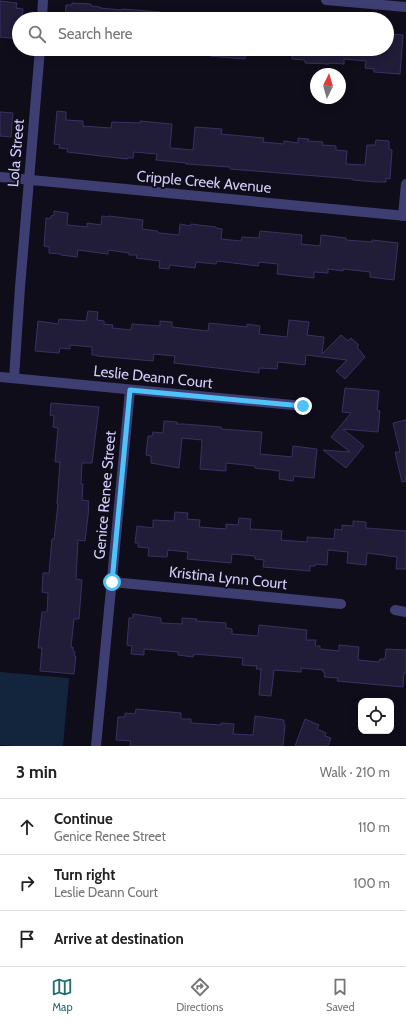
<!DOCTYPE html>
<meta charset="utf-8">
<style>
:root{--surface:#fff;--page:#f6f6f6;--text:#222;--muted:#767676;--line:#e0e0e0;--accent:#206b72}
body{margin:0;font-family:Cabin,sans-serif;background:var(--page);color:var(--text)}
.controls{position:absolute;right:12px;bottom:12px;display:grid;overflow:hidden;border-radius:8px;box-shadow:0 2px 10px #0003}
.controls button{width:36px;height:36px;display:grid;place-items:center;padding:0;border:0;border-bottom:1px solid var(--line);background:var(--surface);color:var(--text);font:20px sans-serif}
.compass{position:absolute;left:310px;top:68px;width:36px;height:36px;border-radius:50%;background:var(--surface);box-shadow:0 2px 10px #0003;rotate:5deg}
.stop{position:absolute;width:12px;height:12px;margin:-9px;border:3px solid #4fc3f7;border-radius:50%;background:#fff}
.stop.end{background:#4fc3f7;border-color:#fff;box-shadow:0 1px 4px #0008}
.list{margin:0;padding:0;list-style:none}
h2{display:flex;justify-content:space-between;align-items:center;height:52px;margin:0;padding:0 16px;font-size:17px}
h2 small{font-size:13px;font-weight:400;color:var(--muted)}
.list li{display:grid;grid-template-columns:26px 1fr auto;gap:12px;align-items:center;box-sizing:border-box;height:56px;padding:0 16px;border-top:1px solid var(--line)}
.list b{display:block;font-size:15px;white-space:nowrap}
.list p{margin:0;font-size:13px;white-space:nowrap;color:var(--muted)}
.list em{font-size:13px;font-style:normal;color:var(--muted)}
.icon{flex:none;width:22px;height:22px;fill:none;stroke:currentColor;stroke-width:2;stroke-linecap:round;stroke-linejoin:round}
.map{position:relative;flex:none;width:406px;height:746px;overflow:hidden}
.search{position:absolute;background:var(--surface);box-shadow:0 2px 10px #0003;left:12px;right:12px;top:12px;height:44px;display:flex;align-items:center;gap:10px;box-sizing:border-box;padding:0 14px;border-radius:22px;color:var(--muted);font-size:15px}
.sheet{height:220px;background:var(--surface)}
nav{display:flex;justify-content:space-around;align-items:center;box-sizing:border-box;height:56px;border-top:1px solid var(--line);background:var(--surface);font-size:11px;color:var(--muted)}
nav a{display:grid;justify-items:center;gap:2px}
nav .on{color:var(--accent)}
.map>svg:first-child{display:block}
</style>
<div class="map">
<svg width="406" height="746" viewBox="0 0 406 746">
<rect width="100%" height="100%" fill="#0f0d1a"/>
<polygon fill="#13253d" points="0,672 69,678 63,746 13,746 0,745"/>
<g fill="#211c38" stroke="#3a3161">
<polygon points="0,1 17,3 16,8 23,9 22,19 19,19 19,39 0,37"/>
<polygon points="72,3 91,4 91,6 100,7 100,8 122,10 122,9 160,12 160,19 65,19 66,5 72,5"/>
<polygon points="389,34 403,35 400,74 374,72 374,69 365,68 366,61 344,59 344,64 329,63 329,64 305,63 305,60 292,59 293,49 387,49"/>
<polygon points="210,49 246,49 245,59 210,56"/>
<polygon points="57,111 66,112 66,120 83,121 83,126 111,128 112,122 140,123 140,121 172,124 170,148 193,150 195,127 222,129 221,134 264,138 263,142 284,144 284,141 298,143 298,138 309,139 308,141 323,142 322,145 336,146 336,150 347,151 346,164 365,165 367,145 375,145 376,140 389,141 389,149 392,150 390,179 386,178 386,182 376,182 353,180 353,179 230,169 230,167 186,164 186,163 156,160 157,154 134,152 133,158 127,158 127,159 67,152 68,149 59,148 60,145 54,144"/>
<polygon points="0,112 13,113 11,137 0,136"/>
<polygon points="54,211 68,213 67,225 87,227 87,223 101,225 102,216 108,217 108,216 143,220 142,229 157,231 159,233 179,235 180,224 191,226 191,224 216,227 216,228 222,229 221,239 241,241 242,237 259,238 260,231 302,235 301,244 320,246 321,235 346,238 346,240 372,242 372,240 398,243 394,280 370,277 370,272 343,269 343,271 328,269 328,273 314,272 314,278 277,274 278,264 259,262 258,266 217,261 216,264 196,262 195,268 170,265 169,269 159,268 160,261 136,258 137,255 129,255 129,253 108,250 108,254 78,250 77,257 61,255 61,254 49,253 49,247 44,246 46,218 50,219 51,216 54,215"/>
<polygon points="88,311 98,312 97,320 104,321 104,324 113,325 112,328 131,330 132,324 160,326 160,321 172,322 172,327 208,331 209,323 247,327 247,324 260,326 259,334 287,337 289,320 309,322 307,335 324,337 322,354 341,335 348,341 351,338 359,345 357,347 365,357 345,379 336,371 347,360 306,355 305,365 278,362 277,369 259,368 259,373 174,363 175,356 154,354 153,361 97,356 97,355 92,355 92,347 70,345 70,349 60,348 59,353 35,351 38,321 58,324 59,319 86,321"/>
<polygon points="345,388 379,391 377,410 380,411 378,432 343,429 364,446 346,468 323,450 350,452 331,437 351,413 342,412"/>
<polygon points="51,403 99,407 92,463 82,463 81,484 83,484 82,500 89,501 88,507 89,507 85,541 78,540 76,579 82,580 79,619 74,619 71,647 73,647 73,651 75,652 74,656 76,656 74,674 40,671 42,648 38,648 39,638 42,612 47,612 48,593 42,592 43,573 49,573 52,539 54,539 58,504 57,504 60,462 55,462 58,428 53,427 54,416 50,415"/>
<polygon points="406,420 406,481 402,482 395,452 400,452 393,423"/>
<polygon points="164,421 177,422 177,424 183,424 221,427 221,429 262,432 260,454 292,457 293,446 317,449 314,478 294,476 293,481 279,479 280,471 255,468 255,466 226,463 226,471 200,469 202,440 182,438 179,468 151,463 151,456 146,455 148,436 152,436 153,432 163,433"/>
<polygon points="175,512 188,513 187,519 200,520 199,527 226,529 226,524 238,525 239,518 251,519 250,529 282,531 281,540 307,542 307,537 334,539 335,529 342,530 342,525 353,526 353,521 366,522 366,528 406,531 406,569 396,569 397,557 367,553 366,565 347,563 348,552 328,550 327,565 315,564 315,566 310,566 310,571 263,567 264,560 255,559 255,556 232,554 231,563 187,559 188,552 168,550 167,557 148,556 149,548 138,547 138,543 135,543 137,526 153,528 153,520 174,521"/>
<polygon points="133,614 161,618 161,623 182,624 182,618 197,619 196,621 226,623 226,628 232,629 232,634 258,636 259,625 307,630 306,640 316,640 315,646 320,646 320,649 339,651 339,645 359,647 358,660 379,662 380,659 385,659 386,649 406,650 406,673 404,673 403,687 337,681 338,678 324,677 325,673 323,672 323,670 301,668 301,672 274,670 271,696 259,695 261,669 256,669 257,666 242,665 243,658 194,654 193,657 178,655 178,652 144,649 144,655 131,654 132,646 127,645 129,618 133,618"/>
<polygon points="136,709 181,713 181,719 191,719 191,723 221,725 221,723 234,724 233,734 253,735 255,716 284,720 284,725 285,725 283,746 130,746 131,741 116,740 118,717 125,717 125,713 135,714"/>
<polygon points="305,719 319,725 317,729 326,733 325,736 331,738 328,746 295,746"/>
</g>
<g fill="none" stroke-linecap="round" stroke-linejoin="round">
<g stroke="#3f3e73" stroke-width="10">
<polyline points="326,0 406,7"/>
<polyline points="42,19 43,0"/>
<polyline points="0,177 406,216"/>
<polyline points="403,216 406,184"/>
<polyline points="0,377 303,406"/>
<polyline points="14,378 20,287 40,49"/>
<polyline points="112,582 341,604"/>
<polyline points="395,610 406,612"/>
<polyline points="96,746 130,390"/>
</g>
</g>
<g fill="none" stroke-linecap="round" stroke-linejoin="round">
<polyline stroke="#4fc3f7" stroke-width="5" points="112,582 130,390 303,406"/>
</g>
<g text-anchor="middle" stroke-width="4" stroke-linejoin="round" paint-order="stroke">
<g font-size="15" fill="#d1cdf8" stroke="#0f0d1a">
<text transform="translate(16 153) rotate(-85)" y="5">Lola Street</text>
<text transform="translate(204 182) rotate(5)" y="5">Cripple Creek Avenue</text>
<text transform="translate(153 377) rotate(6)" y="5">Leslie Deann Court</text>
<text transform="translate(105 495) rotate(-85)" y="5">Genice Renee Street</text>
<text transform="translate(228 578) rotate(6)" y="5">Kristina Lynn Court</text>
</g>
</g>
</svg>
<div class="controls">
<button><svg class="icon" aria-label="locate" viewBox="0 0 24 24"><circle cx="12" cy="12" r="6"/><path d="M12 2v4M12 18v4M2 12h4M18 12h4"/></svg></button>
</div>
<svg class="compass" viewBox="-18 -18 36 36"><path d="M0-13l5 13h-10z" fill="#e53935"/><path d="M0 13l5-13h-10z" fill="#767676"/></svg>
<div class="stop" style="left:112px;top:582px"></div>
<div class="stop end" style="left:303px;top:406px"></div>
<div class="search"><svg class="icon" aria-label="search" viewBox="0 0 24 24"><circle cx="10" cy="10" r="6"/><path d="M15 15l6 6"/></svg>Search here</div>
</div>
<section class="sheet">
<h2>3 min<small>Walk · 210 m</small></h2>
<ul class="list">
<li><svg class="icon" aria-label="ahead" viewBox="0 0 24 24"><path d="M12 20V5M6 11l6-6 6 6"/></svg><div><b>Continue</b><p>Genice Renee Street</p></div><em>110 m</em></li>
<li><svg class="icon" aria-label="right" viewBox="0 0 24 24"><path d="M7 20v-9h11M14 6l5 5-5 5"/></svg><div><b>Turn right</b><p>Leslie Deann Court</p></div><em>100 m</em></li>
<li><svg class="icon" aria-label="arrive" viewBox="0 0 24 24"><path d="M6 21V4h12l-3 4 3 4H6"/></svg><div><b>Arrive at destination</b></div></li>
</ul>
</section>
<nav>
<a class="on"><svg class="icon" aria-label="map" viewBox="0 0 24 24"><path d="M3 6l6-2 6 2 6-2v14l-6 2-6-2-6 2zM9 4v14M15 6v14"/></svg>Map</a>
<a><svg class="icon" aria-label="directions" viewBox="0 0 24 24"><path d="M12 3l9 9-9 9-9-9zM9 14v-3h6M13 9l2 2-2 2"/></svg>Directions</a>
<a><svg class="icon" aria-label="saved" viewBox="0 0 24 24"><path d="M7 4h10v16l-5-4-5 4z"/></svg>Saved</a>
</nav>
